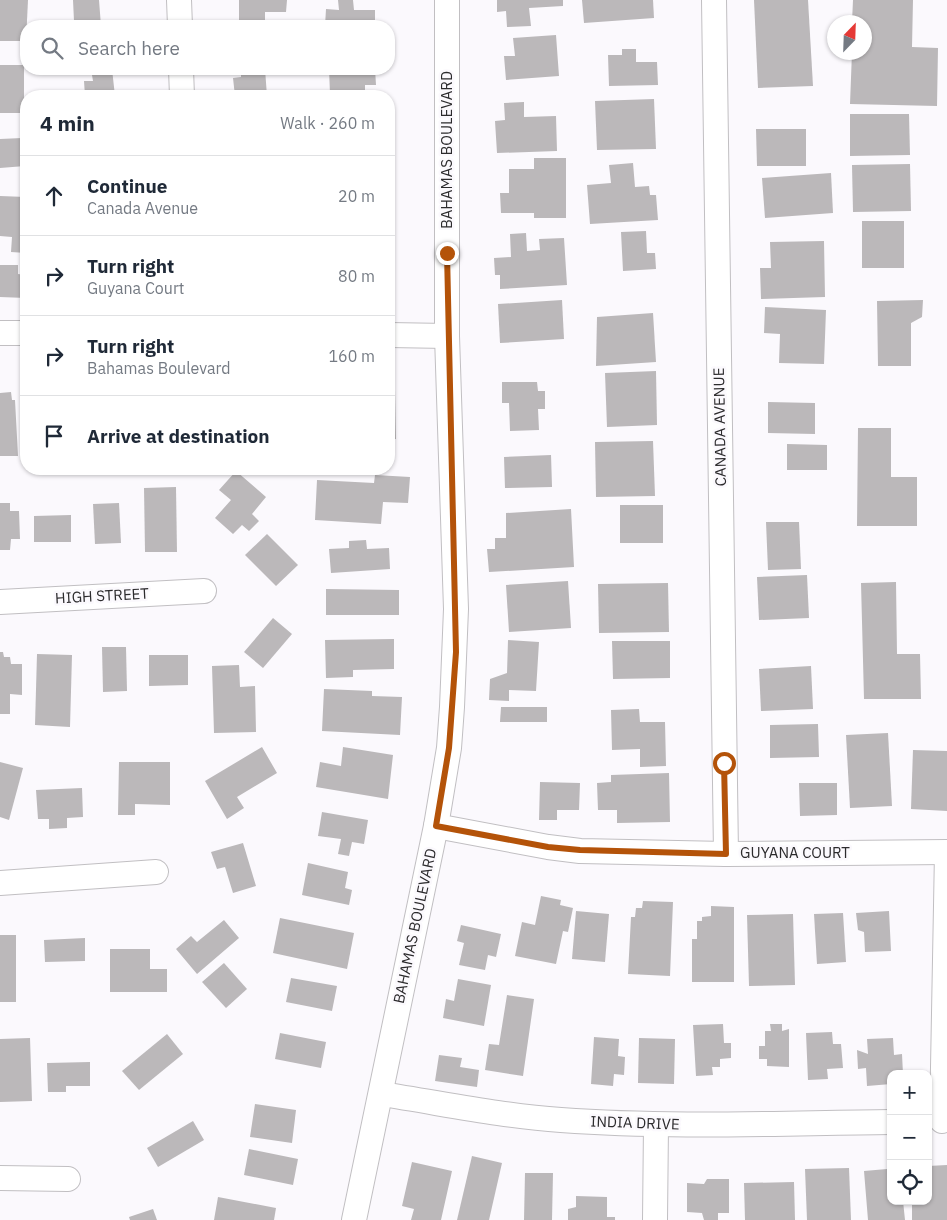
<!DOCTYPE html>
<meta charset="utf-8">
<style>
:root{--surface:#fff;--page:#f6f6f7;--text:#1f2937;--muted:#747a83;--line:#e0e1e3}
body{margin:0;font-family:"IBM Plex Sans",sans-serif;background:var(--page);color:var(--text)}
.controls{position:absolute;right:15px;bottom:15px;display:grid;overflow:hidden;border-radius:10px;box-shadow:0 1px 4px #0004}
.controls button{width:45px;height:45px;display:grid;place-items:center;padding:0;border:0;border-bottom:1px solid var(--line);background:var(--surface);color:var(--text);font:25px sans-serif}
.compass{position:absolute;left:827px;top:15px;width:45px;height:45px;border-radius:50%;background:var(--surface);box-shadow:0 1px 4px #0004;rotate:23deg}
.stop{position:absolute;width:15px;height:15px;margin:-11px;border:4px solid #b45309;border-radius:50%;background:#fff}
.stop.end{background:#b45309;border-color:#fff;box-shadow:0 1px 5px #0008}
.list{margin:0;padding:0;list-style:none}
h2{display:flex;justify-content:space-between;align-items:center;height:65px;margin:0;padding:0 20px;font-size:21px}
h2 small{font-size:16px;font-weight:400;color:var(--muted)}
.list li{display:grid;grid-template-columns:32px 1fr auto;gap:15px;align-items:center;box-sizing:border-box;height:80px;padding:0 20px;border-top:1px solid var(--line)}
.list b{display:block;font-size:19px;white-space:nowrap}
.list p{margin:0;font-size:16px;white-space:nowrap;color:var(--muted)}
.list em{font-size:16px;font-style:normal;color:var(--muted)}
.icon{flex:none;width:28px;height:28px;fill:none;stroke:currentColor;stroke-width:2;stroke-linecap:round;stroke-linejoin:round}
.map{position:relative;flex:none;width:947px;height:1220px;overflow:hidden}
.search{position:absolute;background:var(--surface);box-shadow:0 1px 4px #0004;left:20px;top:20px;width:375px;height:55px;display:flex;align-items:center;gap:12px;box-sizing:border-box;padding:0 18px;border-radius:20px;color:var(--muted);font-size:19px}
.panel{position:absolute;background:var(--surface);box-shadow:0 1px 4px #0004;left:20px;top:90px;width:375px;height:385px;border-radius:20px}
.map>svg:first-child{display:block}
</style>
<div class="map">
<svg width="947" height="1220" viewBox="0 0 947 1220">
<rect width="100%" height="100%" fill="#fbf9fd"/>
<g fill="#bbb8ba">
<polygon points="0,0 28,0 26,41 0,41"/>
<polygon points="73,0 99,0 101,26 66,26 66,21 74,21"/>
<polygon points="239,0 287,0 286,12 265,12 265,26 220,26 221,20 239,20"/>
<polygon points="338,0 353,0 354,10 375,10 375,26 325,26 326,9 339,10"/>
<polygon points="497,0 563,0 563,6 529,8 531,26 507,27 506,11 497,12"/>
<polygon points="582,0 653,0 654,18 584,23"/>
<polygon points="754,0 808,0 813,86 758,88"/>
<polygon points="853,0 913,0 912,47 938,48 937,106 850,104 852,52 864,52 864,22 852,22"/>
<polygon points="556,35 559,76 506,80 504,56 515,56 513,38"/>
<polygon points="622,49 636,49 636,62 657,62 658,85 609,86 608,55 622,55"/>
<rect x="0" y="65" width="24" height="48"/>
<polygon points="91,69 112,69 115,96 85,96 84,81 93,81"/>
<polygon points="241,69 265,69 267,96 235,96 233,78 241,77"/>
<polygon points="329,69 375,69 376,85 365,85 365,96 330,94"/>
<polygon points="654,99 656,149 597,150 595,101"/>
<polygon points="524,102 524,117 556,116 557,151 497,153 495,121 505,120 504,103"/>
<polygon points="850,114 909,114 910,155 850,156"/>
<polygon points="756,129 806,129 806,166 757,166"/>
<polygon points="22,138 25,166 0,168 0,139"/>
<polygon points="534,158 566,158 566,218 534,218 534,213 501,213 500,193 509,193 509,169 534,169"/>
<polygon points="633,163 635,187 649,186 650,195 656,195 658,220 590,224 587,185 611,183 609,165"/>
<polygon points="910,164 911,211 853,212 852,165"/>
<polygon points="831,173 833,213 765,218 762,178"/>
<polygon points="0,196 26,197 26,253 11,252 12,237 0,236"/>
<rect x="862" y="221" width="42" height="47"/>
<polygon points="646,231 647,253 655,253 656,269 623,271 621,232"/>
<polygon points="526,233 527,251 540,250 539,239 564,238 567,285 500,289 500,275 495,275 494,258 511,257 510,234"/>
<polygon points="824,241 825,297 761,299 760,268 771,268 770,242"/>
<polygon points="0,265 18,265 18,274 26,275 26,298 0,297"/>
<polygon points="562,300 564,339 500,343 498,304"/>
<polygon points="923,300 922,317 911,323 911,366 878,366 877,301"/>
<polygon points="765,307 826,310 824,364 779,363 780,334 764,333"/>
<polygon points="653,313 656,362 596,366 597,317"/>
<polygon points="656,371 657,425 607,427 605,373"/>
<polygon points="502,382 537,382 538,391 545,391 545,409 538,409 539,430 510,431 509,403 502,403"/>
<polygon points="389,390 395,390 396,439 389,440"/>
<polygon points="11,392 12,400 15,400 18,456 0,456 0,393"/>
<polygon points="768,402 815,403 815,434 768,433"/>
<polygon points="858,428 891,428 891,477 917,477 917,526 857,526"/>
<polygon points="653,441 655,496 596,497 595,442"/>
<polygon points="787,444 827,445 827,470 787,470"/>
<polygon points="551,455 552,487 505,488 504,457"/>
<polygon points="236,471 266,497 252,514 259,521 249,531 242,525 233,534 215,518 231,500 219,490"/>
<polygon points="375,475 410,477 408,503 383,502 381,524 315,520 317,480 374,483"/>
<polygon points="176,487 177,552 145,552 144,488"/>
<polygon points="0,503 10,503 10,511 19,511 20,539 11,539 10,550 0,550"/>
<polygon points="119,503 121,543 95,544 93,504"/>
<rect x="620" y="505" width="43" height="38"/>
<polygon points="571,509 574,567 489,572 487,549 495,549 495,538 506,538 506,513"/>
<polygon points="71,515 71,542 34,542 34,516"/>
<polygon points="766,522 799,522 801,569 768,570"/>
<polygon points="267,534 298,565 276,586 245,555"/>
<polygon points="366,540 367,549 389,548 390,569 331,573 329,549 349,548 349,541"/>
<polygon points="807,575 809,618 759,620 757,577"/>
<polygon points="568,581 571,628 509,632 506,585"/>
<polygon points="896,582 897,654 920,654 921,699 864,699 861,583"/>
<polygon points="668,583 669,632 599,633 598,584"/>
<polygon points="326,589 399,590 399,615 326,615"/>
<polygon points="273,618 292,634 263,668 244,652"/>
<polygon points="394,639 394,669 353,670 353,677 326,678 325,640"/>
<polygon points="508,640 539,642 536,691 509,690 509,701 489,700 490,679 507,673"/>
<polygon points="612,641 670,641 670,678 613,679"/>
<polygon points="102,647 126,647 127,691 103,692"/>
<polygon points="0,652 3,652 4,657 10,657 11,664 22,664 22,695 10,694 10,714 0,714"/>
<polygon points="37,654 72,655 70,727 35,725"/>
<polygon points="149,655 188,655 188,685 149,686"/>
<polygon points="239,665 240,687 255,686 256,732 214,733 212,666"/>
<polygon points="811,666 813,709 761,711 759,669"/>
<polygon points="324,689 372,691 372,696 402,697 400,735 322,731"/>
<polygon points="501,707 547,707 547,722 500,722"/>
<polygon points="639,709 640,722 665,722 666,766 640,767 640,749 612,750 611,710"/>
<polygon points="818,724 819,757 770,758 770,725"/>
<polygon points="888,733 892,806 850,808 846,735"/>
<polygon points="262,747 277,773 237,797 244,808 227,819 205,781"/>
<polygon points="343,747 393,755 388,799 316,787 320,762 341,766"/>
<polygon points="913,750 947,751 947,811 911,809"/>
<polygon points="0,762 23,768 9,820 0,817"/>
<polygon points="119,762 170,762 170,805 135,804 135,815 118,815"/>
<polygon points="669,773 670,822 617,823 617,810 598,810 597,783 611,782 611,775"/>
<polygon points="540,782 580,783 579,810 557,810 557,820 539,820"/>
<polygon points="799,783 837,783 837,815 800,816"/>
<polygon points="82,788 83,817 67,818 67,828 49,829 49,819 38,819 36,790"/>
<polygon points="322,812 368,820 364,844 352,842 349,856 338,854 341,839 318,836"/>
<polygon points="243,843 256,886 233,893 225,867 217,869 211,852"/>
<polygon points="308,863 348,872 345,888 352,890 349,905 302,895"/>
<polygon points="541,896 561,900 560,905 573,908 568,932 563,931 556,964 515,956 522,922 535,925"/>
<polygon points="643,901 673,902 670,976 628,974 631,917 635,917 636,908 642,908"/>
<polygon points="711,906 734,907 734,982 692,982 692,939 697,939 697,921 702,921 702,917 711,916"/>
<polygon points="576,911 609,914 605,962 572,959"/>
<polygon points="889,911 891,951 865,952 864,932 858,930 856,913"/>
<polygon points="843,913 846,962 817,964 814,914"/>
<polygon points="793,914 795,985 749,986 747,915"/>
<polygon points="280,918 354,933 347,969 273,953"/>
<polygon points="224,920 239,938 197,974 176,949 191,936 197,942"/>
<polygon points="461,925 501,934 496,957 488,955 485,970 459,965 464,943 457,941"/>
<rect x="0" y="935" width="16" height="67"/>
<polygon points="85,938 85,961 45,962 44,940"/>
<polygon points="110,949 150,949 150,969 167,969 167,992 110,992"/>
<polygon points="224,963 247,989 226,1008 202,982"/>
<polygon points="291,978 337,986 332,1011 286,1002"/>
<polygon points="458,979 491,985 484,1026 443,1018 446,999 454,1001"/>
<polygon points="507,995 534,999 523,1076 485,1070 489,1044 499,1045"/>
<polygon points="723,1024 724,1043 731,1043 731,1058 720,1059 720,1067 712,1067 713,1075 696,1076 693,1025"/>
<polygon points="770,1024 782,1024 782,1031 789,1029 789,1067 767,1066 767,1059 759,1059 759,1046 765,1046 765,1031 771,1031"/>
<polygon points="832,1032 833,1044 841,1044 843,1068 827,1069 828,1079 808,1080 806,1033"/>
<polygon points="280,1033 326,1042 321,1068 275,1059"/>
<polygon points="167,1034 183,1054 139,1090 122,1071"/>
<polygon points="594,1037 619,1039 618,1056 625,1057 624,1075 614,1074 613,1086 591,1084"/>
<polygon points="30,1038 32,1101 0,1102 0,1039"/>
<polygon points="639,1038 675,1039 674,1084 638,1083"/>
<polygon points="893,1038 894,1055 902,1054 903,1074 891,1074 891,1084 867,1086 866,1068 858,1069 857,1050 868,1054 867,1039"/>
<polygon points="439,1055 462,1058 460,1067 479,1070 477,1087 435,1081"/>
<polygon points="90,1062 90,1086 66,1086 66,1092 48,1092 47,1063"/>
<polygon points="255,1104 296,1110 292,1143 250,1137"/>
<polygon points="193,1121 204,1140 158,1167 147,1148"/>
<polygon points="249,1149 298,1159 293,1185 244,1175"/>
<polygon points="472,1156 502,1163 489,1220 457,1220"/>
<polygon points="412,1162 452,1171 441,1220 411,1220 414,1209 402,1206"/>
<polygon points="947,1165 947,1220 912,1220 912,1201 928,1201 928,1166"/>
<polygon points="849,1168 851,1220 807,1220 805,1169"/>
<polygon points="887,1169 891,1201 903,1201 905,1220 868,1220 864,1171"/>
<polygon points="525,1173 553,1173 552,1220 524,1220"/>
<polygon points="707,1179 729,1179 729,1213 718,1213 718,1220 704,1220 702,1213 687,1212 687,1183 704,1184"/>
<polygon points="794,1182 795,1220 745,1220 744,1183"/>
<polygon points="576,1196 607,1197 607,1217 615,1217 615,1220 568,1220 568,1209 576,1207"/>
<polygon points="218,1197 276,1208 274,1220 214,1220"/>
<polygon points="153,1209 157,1220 130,1220 129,1217"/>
</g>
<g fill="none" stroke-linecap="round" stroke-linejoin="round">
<defs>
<g id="minor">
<polyline points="179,0 180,26"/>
<polyline points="714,0 726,854"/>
<polyline points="181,69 182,96"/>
<polyline points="0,333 26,333"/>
<polyline points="389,335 447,336"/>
<polyline points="0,602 204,591"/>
<polyline points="436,826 548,847 580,851 726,854 947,852"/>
<polyline points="0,883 156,872"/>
<path d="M 381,1094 C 441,1103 501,1116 561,1120 C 671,1128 781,1123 891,1122"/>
<polyline points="942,1121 947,852"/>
<polyline points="0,1178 68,1179"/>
<polyline points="354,1220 436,826 449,748 452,707 456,609 447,336 447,0"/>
<polyline points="655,1220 656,1125"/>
</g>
</defs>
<use href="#minor" stroke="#c1bfc2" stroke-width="26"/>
<use href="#minor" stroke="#fff" stroke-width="24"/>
</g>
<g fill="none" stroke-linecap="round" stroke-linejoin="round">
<polyline stroke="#b45309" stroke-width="6" points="447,253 456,652 449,748 436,826 548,847 580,850 726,854 724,763"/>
</g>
<g text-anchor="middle" stroke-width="5" stroke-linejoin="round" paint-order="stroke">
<g font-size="15" fill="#2c2b2d" stroke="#fbf9fd">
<text transform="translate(447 150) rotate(-90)" y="5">BAHAMAS BOULEVARD</text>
<text transform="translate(720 427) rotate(-91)" y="5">CANADA AVENUE</text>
<text transform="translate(102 596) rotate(-3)" y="5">HIGH STREET</text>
<text x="795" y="858">GUYANA COURT</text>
<text transform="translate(415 926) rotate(-78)" y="5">BAHAMAS BOULEVARD</text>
<text transform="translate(635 1123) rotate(2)" y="5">INDIA DRIVE</text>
</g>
</g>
</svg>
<div class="controls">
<button>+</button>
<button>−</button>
<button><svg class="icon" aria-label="locate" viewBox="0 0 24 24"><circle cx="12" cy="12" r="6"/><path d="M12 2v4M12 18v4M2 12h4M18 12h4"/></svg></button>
</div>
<svg class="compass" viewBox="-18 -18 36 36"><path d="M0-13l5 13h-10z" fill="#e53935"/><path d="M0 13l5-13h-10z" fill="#747a83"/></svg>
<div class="stop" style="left:724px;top:763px"></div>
<div class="stop end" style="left:447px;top:253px"></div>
<div class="search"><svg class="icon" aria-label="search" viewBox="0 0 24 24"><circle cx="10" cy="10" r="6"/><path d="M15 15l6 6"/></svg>Search here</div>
<section class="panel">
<h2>4 min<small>Walk · 260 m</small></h2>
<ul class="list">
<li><svg class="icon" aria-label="ahead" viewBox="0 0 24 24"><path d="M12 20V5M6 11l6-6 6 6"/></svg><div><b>Continue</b><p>Canada Avenue</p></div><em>20 m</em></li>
<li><svg class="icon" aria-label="right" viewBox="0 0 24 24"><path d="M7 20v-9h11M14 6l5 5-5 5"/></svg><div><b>Turn right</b><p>Guyana Court</p></div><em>80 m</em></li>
<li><svg class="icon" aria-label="right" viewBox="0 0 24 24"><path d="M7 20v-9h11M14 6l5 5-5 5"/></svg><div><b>Turn right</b><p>Bahamas Boulevard</p></div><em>160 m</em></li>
<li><svg class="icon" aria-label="arrive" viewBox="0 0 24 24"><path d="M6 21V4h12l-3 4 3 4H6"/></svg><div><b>Arrive at destination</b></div></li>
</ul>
</section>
</div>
